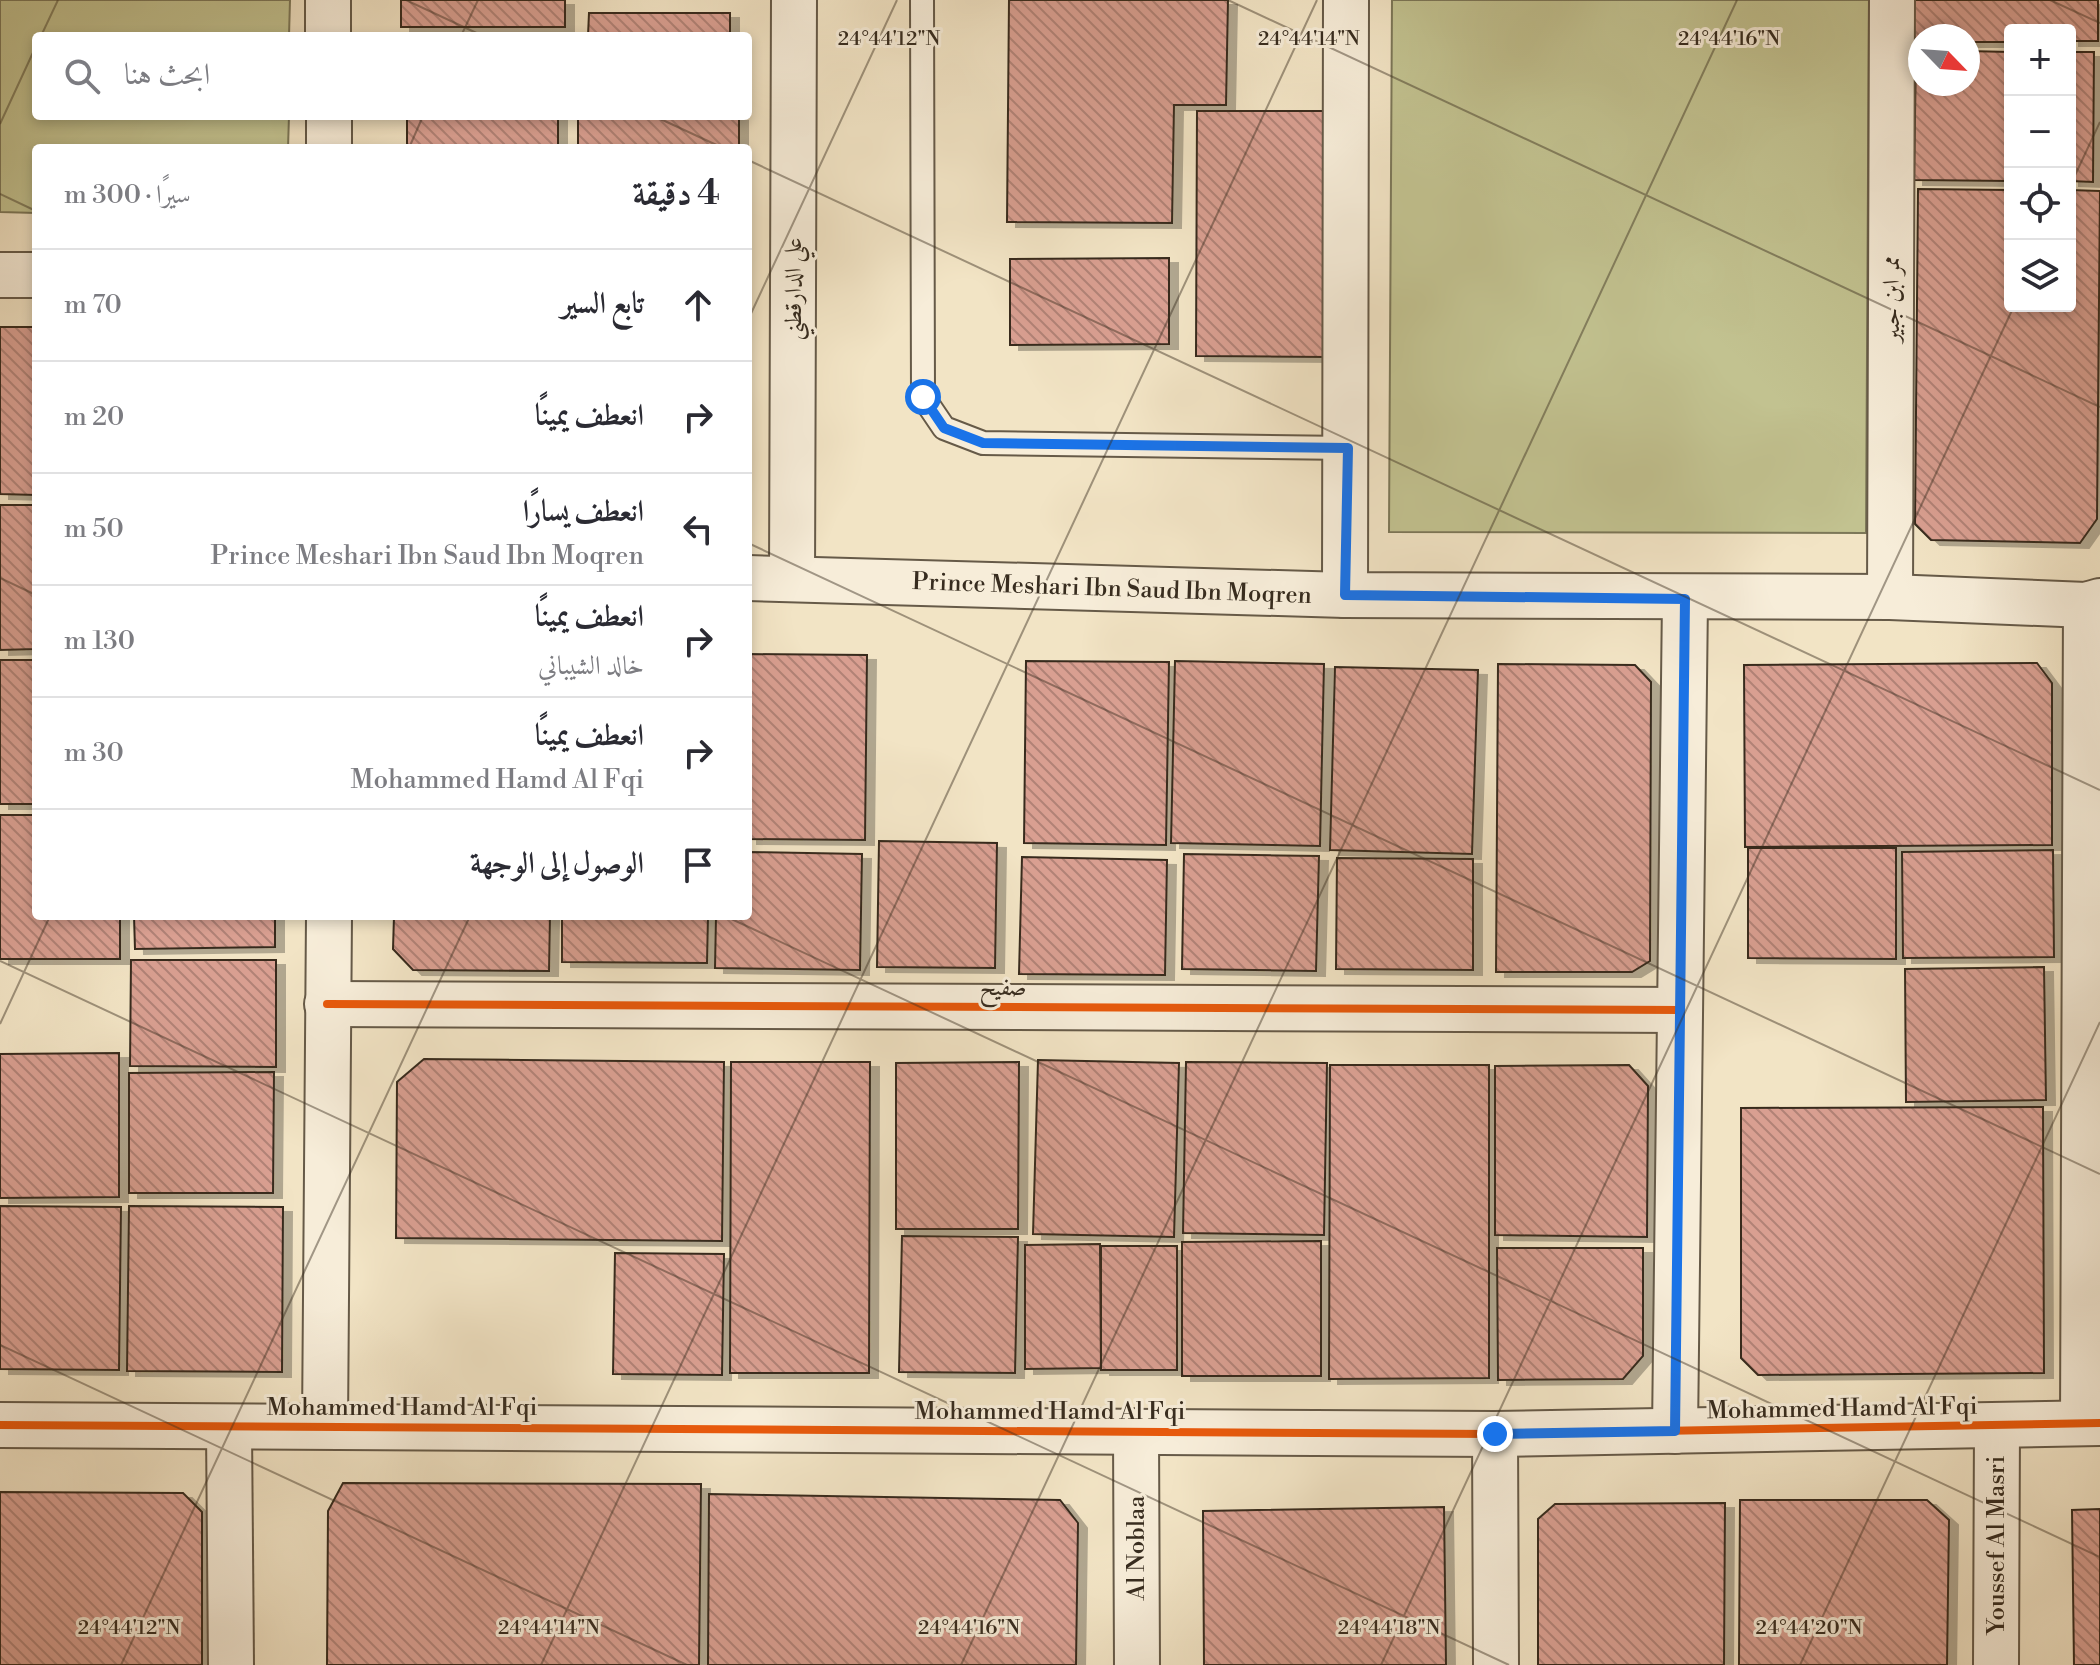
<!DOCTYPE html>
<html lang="ar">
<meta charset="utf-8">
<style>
:root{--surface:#fff;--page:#f7f7f7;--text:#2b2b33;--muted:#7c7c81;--line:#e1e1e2}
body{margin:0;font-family:"Libre Bodoni",Amiri,serif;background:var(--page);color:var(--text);direction:rtl}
.controls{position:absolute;right:24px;top:24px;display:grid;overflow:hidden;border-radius:8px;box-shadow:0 4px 12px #0003}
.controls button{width:72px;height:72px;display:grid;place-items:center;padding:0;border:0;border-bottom:2px solid var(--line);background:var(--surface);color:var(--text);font:40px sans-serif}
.compass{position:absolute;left:1908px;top:24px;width:72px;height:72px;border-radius:50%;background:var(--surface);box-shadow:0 4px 12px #0003;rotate:115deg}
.stop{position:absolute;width:24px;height:24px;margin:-18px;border:6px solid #1a73e8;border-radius:50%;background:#fff}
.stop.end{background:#1a73e8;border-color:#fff;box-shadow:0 2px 8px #0008}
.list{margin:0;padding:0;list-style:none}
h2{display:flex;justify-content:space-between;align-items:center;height:104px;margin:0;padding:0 32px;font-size:34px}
h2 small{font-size:26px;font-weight:400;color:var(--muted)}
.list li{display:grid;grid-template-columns:52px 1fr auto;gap:24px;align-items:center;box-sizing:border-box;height:112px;padding:0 32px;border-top:2px solid var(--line)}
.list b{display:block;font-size:30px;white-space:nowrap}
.list p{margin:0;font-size:26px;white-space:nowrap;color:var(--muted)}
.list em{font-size:26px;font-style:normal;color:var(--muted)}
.icon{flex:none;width:44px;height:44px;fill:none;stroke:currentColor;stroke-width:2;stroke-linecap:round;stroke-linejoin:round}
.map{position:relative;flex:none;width:2100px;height:1665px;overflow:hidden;direction:ltr}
.search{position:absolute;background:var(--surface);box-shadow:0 4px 12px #0003;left:32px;top:32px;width:720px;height:88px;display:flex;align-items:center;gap:20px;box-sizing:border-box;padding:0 28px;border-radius:8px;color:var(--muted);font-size:30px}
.panel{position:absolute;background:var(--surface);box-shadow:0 4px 12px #0003;left:32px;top:144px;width:720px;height:776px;border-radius:8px;direction:rtl}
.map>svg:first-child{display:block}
</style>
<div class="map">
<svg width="2100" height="1665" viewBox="0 0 2100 1665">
<defs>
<pattern id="building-back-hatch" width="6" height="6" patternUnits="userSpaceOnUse" patternTransform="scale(2)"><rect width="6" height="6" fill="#d99f91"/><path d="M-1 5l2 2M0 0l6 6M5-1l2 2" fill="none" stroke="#b18276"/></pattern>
<filter id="shadow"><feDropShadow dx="9" dy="5" stdDeviation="0" flood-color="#0004"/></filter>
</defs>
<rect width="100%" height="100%" fill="#f2e4c5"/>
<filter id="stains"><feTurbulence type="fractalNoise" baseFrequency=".0025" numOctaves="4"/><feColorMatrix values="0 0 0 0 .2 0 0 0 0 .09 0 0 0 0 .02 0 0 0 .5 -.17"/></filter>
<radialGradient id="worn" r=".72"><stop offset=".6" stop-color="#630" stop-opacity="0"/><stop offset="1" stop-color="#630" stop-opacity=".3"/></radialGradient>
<g fill="#c2c290" stroke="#7c7758" stroke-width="2">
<polygon points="0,0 290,0 289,36 36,36 36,116 289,116 288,148 36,148 36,213 0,212"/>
<polygon points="1392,0 1869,0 1866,533 1389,532"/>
</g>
<g fill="url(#building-back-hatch)" stroke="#372c1f" stroke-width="2" filter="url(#shadow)">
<rect x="401" y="0" width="164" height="27"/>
<polygon points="1009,0 1228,0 1226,105 1174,105 1172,223 1007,222"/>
<polygon points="1913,0 2098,0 2098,41 2070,41 2070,30 2010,30 2010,42 1968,42 1968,36 1920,36 1920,42 1913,42"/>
<polygon points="589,13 730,13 730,36 588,36"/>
<polygon points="1916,51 1920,51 1920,84 1968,84 1968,51 2010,52 2010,181 1914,180"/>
<polygon points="2070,52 2094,52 2093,182 2070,181"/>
<polygon points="1197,111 1328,111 1327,357 1196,356"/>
<rect x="407" y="116" width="151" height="32"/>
<rect x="578" y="116" width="161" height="32"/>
<polygon points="1918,189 2010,190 2010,306 2070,306 2070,190 2100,191 2097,519 2080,543 1931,540 1915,524"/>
<polygon points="1169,258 1169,344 1010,345 1010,259"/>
<polygon points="0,327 36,327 36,495 0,494"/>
<polygon points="0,505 36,505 36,649 0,650"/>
<polygon points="748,654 867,655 865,840 748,839"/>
<rect x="0" y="660" width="36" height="144"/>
<polygon points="1026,661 1169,662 1166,845 1024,843"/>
<polygon points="1175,661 1324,664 1320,846 1171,843"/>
<polygon points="2037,663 2052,683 2052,845 1745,847 1744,665"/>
<polygon points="1498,664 1635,665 1651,682 1650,961 1632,972 1496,972"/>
<polygon points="1335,667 1478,670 1472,854 1330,850"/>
<polygon points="0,815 36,815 36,916 120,916 120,959 0,959"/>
<polygon points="879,841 997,843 995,968 877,967"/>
<polygon points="1748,848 1896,848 1896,959 1748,958"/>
<polygon points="2053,850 2054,957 1903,958 1902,852"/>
<polygon points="748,852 862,854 860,970 715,968 716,916 748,916"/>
<polygon points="1184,854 1319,856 1316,971 1182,969"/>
<polygon points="1022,857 1167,860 1165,975 1019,974"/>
<polygon points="1337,858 1473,859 1473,970 1336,969"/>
<polygon points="134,916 275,916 275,947 135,949"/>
<polygon points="394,916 550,916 549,971 413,970 393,949"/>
<polygon points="562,916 708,916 707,963 562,962"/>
<polygon points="131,960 276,960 276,1067 130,1066"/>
<polygon points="2044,967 2046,1100 1906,1102 1905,969"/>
<polygon points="119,1053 119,1197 0,1198 0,1054"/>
<polygon points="424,1059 724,1062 722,1241 396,1238 397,1082"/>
<polygon points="1038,1060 1179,1063 1174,1237 1033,1234"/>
<polygon points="731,1062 870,1062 869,1373 730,1373"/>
<polygon points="1019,1062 1018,1229 896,1229 896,1063"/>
<polygon points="1186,1062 1327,1063 1324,1235 1183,1233"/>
<polygon points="1330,1065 1489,1065 1489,1378 1329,1379"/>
<polygon points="1629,1065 1648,1086 1647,1237 1495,1235 1495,1066"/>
<polygon points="274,1072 273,1193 129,1193 129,1073"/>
<polygon points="2043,1107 2044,1373 1758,1375 1741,1358 1741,1108"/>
<polygon points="0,1206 121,1207 119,1370 0,1369"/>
<polygon points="129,1206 283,1207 282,1372 127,1371"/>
<polygon points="902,1236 1018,1237 1015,1373 899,1372"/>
<polygon points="1321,1241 1321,1376 1182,1376 1182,1242"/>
<polygon points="1100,1244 1101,1368 1025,1369 1025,1245"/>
<rect x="1101" y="1246" width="76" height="124"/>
<polygon points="1497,1248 1643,1248 1643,1356 1623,1379 1498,1380"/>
<polygon points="615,1253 724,1254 722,1375 613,1374"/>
<polygon points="343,1483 701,1484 699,1665 327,1665 328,1511"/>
<polygon points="0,1492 183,1493 202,1512 202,1665 0,1665"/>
<polygon points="709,1494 1060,1500 1078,1523 1076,1665 708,1665"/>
<polygon points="1740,1500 1927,1500 1949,1520 1947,1665 1739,1665"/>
<polygon points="1725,1503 1724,1665 1538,1665 1538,1519 1555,1504"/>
<polygon points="1444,1507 1446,1665 1204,1665 1203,1511"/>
<polygon points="2100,1509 2100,1665 2074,1665 2072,1510"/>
</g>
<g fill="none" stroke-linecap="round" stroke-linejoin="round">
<defs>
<polyline id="service" points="922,0 923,397 944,428 983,443 1348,448"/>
<g id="minor">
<polyline points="328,0 328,36"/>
<polyline points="329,116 329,148"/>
<polyline points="0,275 36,275"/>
<polyline points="748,578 1345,595 1890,597 2086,605 2100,601"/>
<polyline points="792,578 794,0"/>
<polyline points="1345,595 1346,0"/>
<polyline points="1890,597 1892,0"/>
<polyline points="327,1004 1680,1010"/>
<polyline points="2083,1423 2086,605"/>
<polyline points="325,1425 329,916"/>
<polyline points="229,1429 231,1665"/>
<polyline points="1136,1431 1137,1665"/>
<polyline points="1675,1431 1685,599"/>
<polyline points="1495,1434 1496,1665"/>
<polyline points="1996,1665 1997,1425"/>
</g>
<polyline id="tertiary" points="0,1425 1495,1434 2100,1423"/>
</defs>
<use href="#service" stroke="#665a48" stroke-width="26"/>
<use href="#minor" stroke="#665a48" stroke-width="48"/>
<use href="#tertiary" stroke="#665a48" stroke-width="48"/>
<use href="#service" stroke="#f7edd9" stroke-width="22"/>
<use href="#minor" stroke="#f7edd9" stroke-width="44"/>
<use href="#tertiary" stroke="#f7edd9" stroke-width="44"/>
<defs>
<g id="cycleway">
<polyline points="327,1004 1680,1010"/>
<polyline points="0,1425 1495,1434 2100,1423"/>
</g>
</defs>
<use href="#cycleway" stroke="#f7edd9" stroke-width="13"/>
<use href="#cycleway" stroke="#e8590c" stroke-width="8"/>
</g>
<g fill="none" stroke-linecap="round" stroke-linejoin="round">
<polyline stroke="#1a73e8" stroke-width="10" points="923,397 944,428 983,443 1348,448 1345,595 1685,599 1675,1431 1495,1434"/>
</g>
<path fill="none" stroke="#372c1f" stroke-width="2" stroke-opacity="0.45" d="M 406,0 L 483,36M 1228,0 L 2100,407M 2050,0 L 2100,23M 41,36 L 58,0M 461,36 L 478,0M 654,116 L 723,148M 0,124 L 36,46M 409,148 L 423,116M 748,160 L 2100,790M 2070,186 L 2100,122M 0,194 L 36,211M 748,320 L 897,0M 748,543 L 2100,1174M 0,578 L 36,595M 725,916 L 2100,1557M 0,961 L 1509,1665M 0,1024 L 50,916M 0,1345 L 687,1665M 121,1665 L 470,916M 541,1665 L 1317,0M 961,1665 L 1737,0M 1381,1665 L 2014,306M 1800,1665 L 2100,1022"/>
<g text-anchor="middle" stroke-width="6" stroke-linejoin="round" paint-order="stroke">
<g font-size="24" fill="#372c1f" stroke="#f7edd9">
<text transform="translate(793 289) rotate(-90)" y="8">علي الدارقطني</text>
<text transform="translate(1891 299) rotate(-90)" y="8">ممر ابن جبير</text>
<text transform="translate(1112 588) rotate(2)" y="8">Prince Meshari Ibn Saud Ibn Moqren</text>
<text x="1003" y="995">صفيح</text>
<text x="402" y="1415">Mohammed Hamd Al Fqi</text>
<text transform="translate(1842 1408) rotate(-1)" y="8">Mohammed Hamd Al Fqi</text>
<text x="1050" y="1419">Mohammed Hamd Al Fqi</text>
<text transform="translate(1996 1545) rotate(-90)" y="8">Youssef Al Masri</text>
<text transform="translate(1136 1548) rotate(-90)" y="8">Al Noblaa</text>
</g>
</g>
<g font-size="20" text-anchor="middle" fill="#372c1f" stroke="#f7edd9" stroke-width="6" stroke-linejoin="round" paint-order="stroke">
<text x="889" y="45">24°44'12"N</text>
<text x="1309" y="45">24°44'14"N</text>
<text x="1729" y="45">24°44'16"N</text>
<text x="1389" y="1634">24°44'18"N</text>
<text x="1809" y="1634">24°44'20"N</text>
<text x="129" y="1634">24°44'12"N</text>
<text x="549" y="1634">24°44'14"N</text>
<text x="969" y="1634">24°44'16"N</text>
</g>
<rect width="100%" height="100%" filter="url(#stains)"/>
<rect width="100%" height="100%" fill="url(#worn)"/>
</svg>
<div class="controls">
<button>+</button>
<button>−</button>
<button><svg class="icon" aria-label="locate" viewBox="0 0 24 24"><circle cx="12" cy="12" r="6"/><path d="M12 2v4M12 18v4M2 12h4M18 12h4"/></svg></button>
<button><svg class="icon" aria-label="layers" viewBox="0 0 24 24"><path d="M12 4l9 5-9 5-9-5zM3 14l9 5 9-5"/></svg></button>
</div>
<svg class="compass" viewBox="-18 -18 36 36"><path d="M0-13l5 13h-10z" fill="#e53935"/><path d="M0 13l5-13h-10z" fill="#7c7c81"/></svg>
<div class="stop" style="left:923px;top:397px"></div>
<div class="stop end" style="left:1495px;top:1434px"></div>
<div class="search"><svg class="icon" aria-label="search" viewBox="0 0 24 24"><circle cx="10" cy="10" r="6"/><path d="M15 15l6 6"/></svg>ابحث هنا</div>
<section class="panel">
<h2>4 دقيقة<small>سيرًا · 300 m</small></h2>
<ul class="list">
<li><svg class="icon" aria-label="ahead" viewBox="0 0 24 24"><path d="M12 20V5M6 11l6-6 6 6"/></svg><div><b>تابع السير</b></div><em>70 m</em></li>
<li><svg class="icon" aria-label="right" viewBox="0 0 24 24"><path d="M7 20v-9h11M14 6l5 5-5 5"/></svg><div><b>انعطف يمينًا</b></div><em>20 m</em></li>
<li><svg class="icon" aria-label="left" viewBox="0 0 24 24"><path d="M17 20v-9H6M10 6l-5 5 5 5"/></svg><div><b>انعطف يسارًا</b><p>Prince Meshari Ibn Saud Ibn Moqren</p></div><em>50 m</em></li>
<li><svg class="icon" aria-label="right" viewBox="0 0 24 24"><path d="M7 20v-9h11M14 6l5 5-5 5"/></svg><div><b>انعطف يمينًا</b><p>خالد الشيباني</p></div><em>130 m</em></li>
<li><svg class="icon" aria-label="right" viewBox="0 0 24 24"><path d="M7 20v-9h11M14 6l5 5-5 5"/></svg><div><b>انعطف يمينًا</b><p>Mohammed Hamd Al Fqi</p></div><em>30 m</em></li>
<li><svg class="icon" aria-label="arrive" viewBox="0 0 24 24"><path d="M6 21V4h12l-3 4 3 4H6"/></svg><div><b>الوصول إلى الوجهة</b></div></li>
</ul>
</section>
</div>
